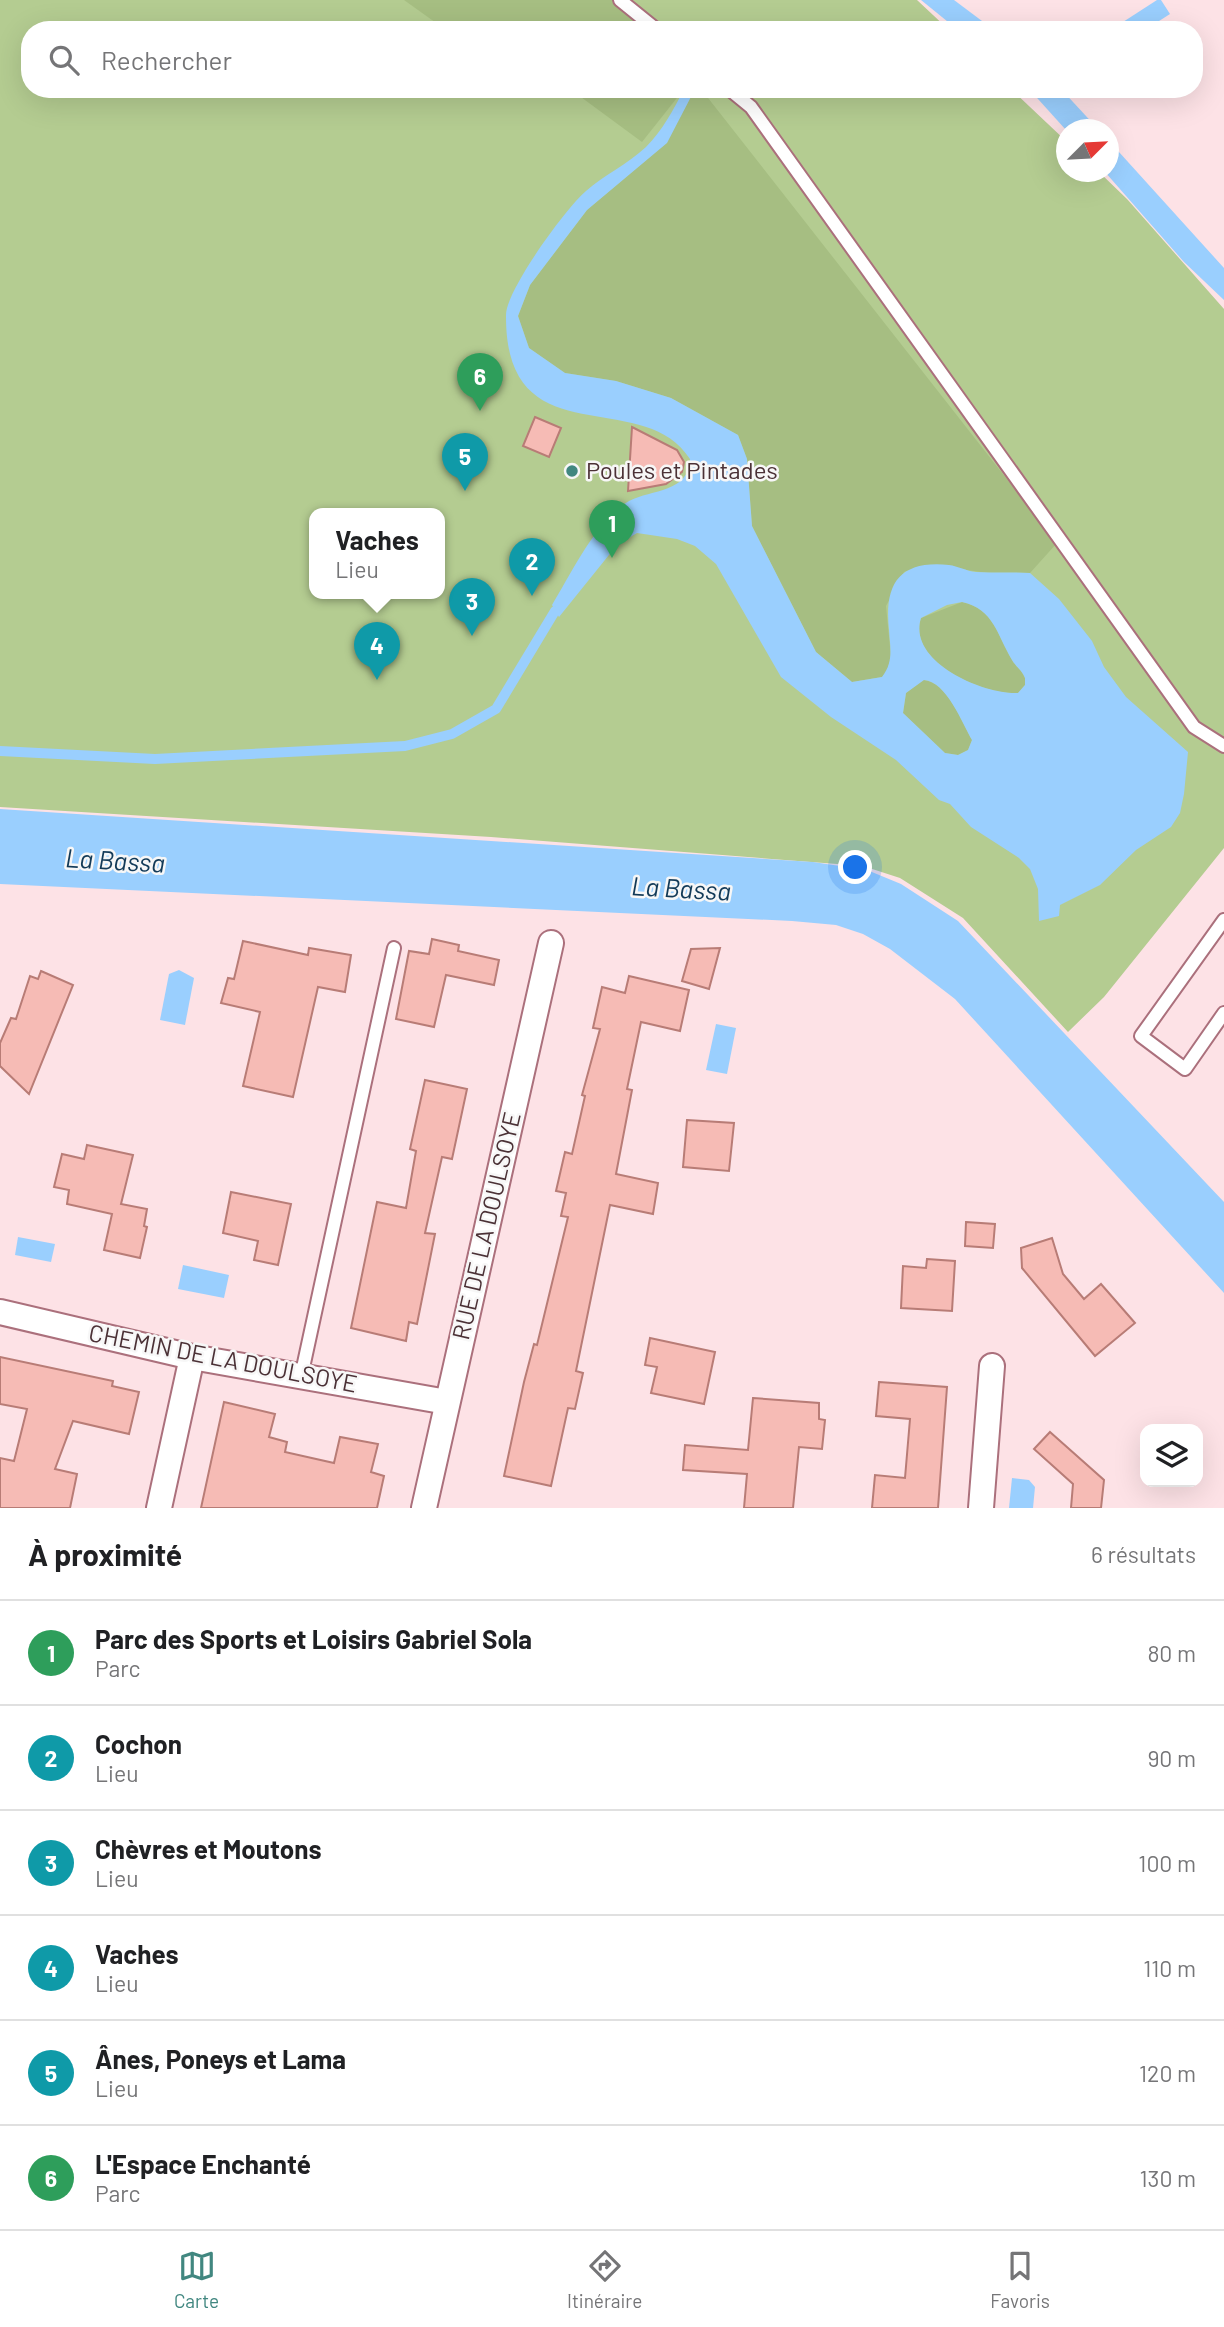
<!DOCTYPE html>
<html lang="fr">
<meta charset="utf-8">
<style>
:root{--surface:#fff;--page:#f6f6f6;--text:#202124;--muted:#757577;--line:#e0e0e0;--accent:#418780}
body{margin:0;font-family:Barlow,sans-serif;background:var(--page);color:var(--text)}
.controls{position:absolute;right:21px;bottom:21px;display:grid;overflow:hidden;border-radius:14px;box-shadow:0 7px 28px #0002}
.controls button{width:63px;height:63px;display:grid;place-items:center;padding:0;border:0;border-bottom:2px solid var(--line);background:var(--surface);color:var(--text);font:35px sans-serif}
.compass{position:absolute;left:1056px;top:119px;width:63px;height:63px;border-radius:50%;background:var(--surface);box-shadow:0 7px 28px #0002;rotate:66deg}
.you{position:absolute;left:856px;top:868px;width:24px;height:24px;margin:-18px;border:5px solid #fff;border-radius:50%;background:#1a73e8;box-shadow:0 0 0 10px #1a73e833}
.badge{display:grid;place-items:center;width:46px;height:46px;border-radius:50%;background:var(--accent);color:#fff;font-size:23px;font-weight:700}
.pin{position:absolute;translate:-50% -58px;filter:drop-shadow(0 2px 4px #0008)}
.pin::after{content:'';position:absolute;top:37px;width:24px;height:21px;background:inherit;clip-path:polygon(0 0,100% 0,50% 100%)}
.popup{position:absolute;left:309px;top:508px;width:136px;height:91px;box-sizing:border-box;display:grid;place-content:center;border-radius:14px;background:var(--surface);filter:drop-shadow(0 2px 5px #0005);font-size:23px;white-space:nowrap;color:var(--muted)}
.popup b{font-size:26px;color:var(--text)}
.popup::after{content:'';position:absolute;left:50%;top:100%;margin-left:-14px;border:14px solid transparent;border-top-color:var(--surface)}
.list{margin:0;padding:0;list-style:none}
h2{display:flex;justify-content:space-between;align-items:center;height:91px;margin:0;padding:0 28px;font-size:30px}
h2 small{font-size:23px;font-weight:400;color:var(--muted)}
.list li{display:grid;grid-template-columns:46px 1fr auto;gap:21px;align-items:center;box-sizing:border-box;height:105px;padding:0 28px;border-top:2px solid var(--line)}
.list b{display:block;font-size:26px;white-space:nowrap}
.list p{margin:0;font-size:23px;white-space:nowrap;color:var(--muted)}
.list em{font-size:23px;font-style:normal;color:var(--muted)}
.icon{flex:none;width:38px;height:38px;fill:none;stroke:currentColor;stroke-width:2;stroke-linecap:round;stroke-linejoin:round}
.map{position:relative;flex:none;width:1224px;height:1508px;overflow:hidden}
.search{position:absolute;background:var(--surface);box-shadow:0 7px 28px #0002;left:21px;right:21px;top:21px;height:77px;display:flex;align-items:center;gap:18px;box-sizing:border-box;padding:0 24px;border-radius:28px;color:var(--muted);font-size:26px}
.sheet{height:721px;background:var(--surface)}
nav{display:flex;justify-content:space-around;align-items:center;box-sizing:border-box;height:98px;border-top:2px solid var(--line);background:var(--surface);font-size:19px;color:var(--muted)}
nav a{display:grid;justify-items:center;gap:4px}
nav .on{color:var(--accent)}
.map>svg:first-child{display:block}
</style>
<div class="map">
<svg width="1224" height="1508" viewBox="0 0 1224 1508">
<rect width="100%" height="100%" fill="#fde2e6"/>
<path fill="#b4cc91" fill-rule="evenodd" d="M 0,0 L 917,0 L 949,30 L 30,30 L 30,89 L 1011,89 L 1066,141 L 1066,172 L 1099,172 L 1127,199 L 1224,309 L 1224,848 L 1104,997 L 1068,1032 L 963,918 L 900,878 L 863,866 L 491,837 L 0,807 ZM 314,514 L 440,514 L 440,594 L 314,594 Z"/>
<g fill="#a6be82">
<polygon points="404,0 613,0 651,30 446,30"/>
<polygon points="570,89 684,89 642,142"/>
<path d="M 695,89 L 701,89 L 1057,543 L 1030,573 C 1012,572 992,574 974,571 C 948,568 930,562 904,572 L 886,606 L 891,657 L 887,671 L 882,677 L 852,682 L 816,652 L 752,526 L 747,459 L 738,435 L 671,398 L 616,381 L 565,373 L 529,348 L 518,316 L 530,285 L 587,210 L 666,143 Z"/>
<path d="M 962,602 C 994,609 997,635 1012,660 C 1016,667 1022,670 1025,678 L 1025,685 L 1018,693 C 983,695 907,662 921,618 Z"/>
<path d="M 923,680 C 947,681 962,723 972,740 L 968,750 L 958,755 L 945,753 L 903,713 L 906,693 Z"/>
</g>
<g fill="#9acffe" fill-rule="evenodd">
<polygon points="921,0 954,0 994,30 958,30"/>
<polygon points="1157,0 1161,0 1170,14 1145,30 1128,30 1123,22"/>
<path d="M 684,89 L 695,89 L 667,143 L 587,210 L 530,285 L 518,316 L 529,348 L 565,373 L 616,381 L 671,398 L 738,435 L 747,459 L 752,526 L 816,652 L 852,682 L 882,677 C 894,662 890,647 889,630 C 884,584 899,560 949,565 C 958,566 966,571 976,572 C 994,573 1012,572 1030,573 L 1059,599 L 1092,641 L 1104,667 L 1126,697 L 1188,752 L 1184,794 L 1180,813 L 1171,827 L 1136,850 L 1100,885 L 1060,905 L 1059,916 L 1039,921 L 1038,889 L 1030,869 L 1019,858 L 971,827 L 950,804 L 939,800 L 896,760 L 831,717 L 781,677 L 716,564 L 695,546 L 677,539 L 637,533 L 617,545 L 559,617 L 552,605 C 571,574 597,519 629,501 C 652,489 689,493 690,459 C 643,384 505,460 506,315 C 506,290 566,208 586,191 C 604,175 628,164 646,147 C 662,131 674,109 684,89 ZM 962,602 C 994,609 997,635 1012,660 C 1016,667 1022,670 1025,678 L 1025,685 L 1018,693 C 984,695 907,662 921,618 L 947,605 ZM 924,680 C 947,682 962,723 972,740 L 968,750 L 958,755 L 945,753 L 903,713 L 906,693 Z"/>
<polygon points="1029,89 1061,89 1098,129 1066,130"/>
<polygon points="1109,141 1224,268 1224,300 1184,262 1105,172 1108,172"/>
<polygon points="0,809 813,862 867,870 901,884 958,921 1224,1202 1224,1293 955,999 890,949 863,934 836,925 792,921 0,884"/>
<polygon points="179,970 194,978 185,1025 160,1020 169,974"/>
<polygon points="716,1024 736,1028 727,1074 706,1070"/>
<polygon points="18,1237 55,1244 51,1262 15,1255"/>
<polygon points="183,1265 229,1275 224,1298 178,1289"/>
<polygon points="1012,1478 1029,1480 1035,1487 1033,1508 1009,1508"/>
</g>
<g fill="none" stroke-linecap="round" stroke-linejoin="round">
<polyline stroke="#9acffe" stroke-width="10" points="0,751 155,759 405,746 452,734 496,709 555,611"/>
</g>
<g fill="#f6bbb5" stroke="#b87c76" stroke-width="2">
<polygon points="535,417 561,428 549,457 523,446"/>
<polygon points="632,427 677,450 684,462 682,472 666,484 628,491"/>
<polygon points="432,939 459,945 458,951 499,960 494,985 446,975 434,1027 396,1019 409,951 429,954"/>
<polygon points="243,941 308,955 309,948 351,955 345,992 318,987 293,1097 243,1086 260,1012 221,1003 228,978 234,979"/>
<polygon points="720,948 709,989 682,981 691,949"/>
<polygon points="41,971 73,985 29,1094 0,1066 0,1043 11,1018 16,1019 30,976 38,979"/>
<polygon points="629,976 689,990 680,1031 641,1022 627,1089 632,1090 616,1174 658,1183 653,1214 610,1205 576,1371 583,1373 575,1409 568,1408 551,1486 504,1476 524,1382 534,1344 537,1345 568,1217 561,1216 566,1193 556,1191 565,1152 572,1154 585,1096 582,1095 600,1029 593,1028 602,987 625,993"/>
<polygon points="425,1080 467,1089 452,1159 442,1157 425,1233 435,1234 417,1324 409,1322 406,1341 351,1328 377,1202 406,1208 416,1151 410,1149"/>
<polygon points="687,1120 734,1123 729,1171 683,1167"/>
<polygon points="87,1145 133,1155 121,1204 147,1209 144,1226 147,1227 140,1258 104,1250 112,1214 67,1204 69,1190 54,1187 62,1154 84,1159"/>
<polygon points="231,1192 291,1204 278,1265 254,1260 258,1241 223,1233"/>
<polygon points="966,1222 995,1224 993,1248 965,1246"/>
<polygon points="1052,1238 1063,1274 1084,1299 1101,1284 1135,1323 1095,1356 1022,1268 1021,1248"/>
<polygon points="927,1259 955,1261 952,1311 901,1308 903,1266 926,1268"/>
<polygon points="650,1338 715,1352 704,1404 651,1393 657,1367 645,1365"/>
<polygon points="0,1357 113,1381 112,1386 139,1392 129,1434 73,1421 55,1469 77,1474 70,1508 0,1508 0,1458 14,1461 27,1409 0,1404"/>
<polygon points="879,1382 947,1387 938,1508 872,1508 875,1475 905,1478 910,1419 876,1416"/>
<polygon points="753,1398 819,1403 819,1419 825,1420 822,1449 799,1447 793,1508 744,1508 747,1474 683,1470 685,1445 748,1450"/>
<polygon points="224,1402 275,1414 269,1437 287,1442 285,1452 334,1463 340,1437 378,1444 371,1472 384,1476 377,1508 201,1508"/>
<polygon points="1050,1432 1104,1480 1101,1508 1071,1508 1073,1484 1034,1449"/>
</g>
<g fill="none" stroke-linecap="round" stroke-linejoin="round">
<defs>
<g id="service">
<polyline points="620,0 657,30"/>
<polyline points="729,89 751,107 1194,727 1224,746"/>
<polyline points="1224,920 1141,1036 1185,1069 1224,1013"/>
<polyline points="301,1377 394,948"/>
</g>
<g id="minor">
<polyline points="0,1312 192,1357 447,1402"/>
<polyline points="159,1508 192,1357"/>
<polyline points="424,1508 551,943"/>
<polyline points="981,1508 992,1366"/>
</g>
</defs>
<use href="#service" stroke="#ab707c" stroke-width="16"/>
<use href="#minor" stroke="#ab707c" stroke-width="28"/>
<use href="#service" stroke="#fff" stroke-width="12"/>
<use href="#minor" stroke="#fff" stroke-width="24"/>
</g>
<circle fill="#418780" stroke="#f7f7f7" stroke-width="2.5" cx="572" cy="471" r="7"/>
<g text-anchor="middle" stroke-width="5" stroke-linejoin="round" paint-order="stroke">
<g font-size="24" fill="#4b3136" stroke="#f7f7f7" text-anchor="start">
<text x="586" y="479">Poules et Pintades</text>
</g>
<g font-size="24" fill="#4b3136" stroke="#f7f7f7">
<text transform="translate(487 1226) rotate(-77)" y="8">RUE DE LA DOULSOYE</text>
<text transform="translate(223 1359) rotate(11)" y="8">CHEMIN DE LA DOULSOYE</text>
</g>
<g font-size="26" font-style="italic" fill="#123a58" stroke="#f7f7f7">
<text transform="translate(115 861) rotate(3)" y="9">La Bassa</text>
<text transform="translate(681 889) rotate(3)" y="9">La Bassa</text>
</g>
</g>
</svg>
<div class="controls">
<button><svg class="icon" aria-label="layers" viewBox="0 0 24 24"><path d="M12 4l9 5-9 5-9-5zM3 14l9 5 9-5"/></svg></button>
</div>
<svg class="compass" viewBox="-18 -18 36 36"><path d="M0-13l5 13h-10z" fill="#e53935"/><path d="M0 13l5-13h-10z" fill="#757577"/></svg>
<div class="you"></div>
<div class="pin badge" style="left:612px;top:558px;background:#2e9e5b">1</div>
<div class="pin badge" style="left:532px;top:596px;background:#0f9aa8">2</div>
<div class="pin badge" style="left:472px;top:636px;background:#0f9aa8">3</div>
<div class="pin badge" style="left:377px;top:680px;background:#0f9aa8">4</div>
<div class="popup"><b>Vaches</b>Lieu</div>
<div class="pin badge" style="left:465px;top:491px;background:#0f9aa8">5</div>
<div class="pin badge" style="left:480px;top:411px;background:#2e9e5b">6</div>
<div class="search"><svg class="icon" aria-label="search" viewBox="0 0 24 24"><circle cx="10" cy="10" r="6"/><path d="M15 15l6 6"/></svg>Rechercher</div>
</div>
<section class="sheet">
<h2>À proximité<small>6 résultats</small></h2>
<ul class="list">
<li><span class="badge" style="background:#2e9e5b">1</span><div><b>Parc des Sports et Loisirs Gabriel Sola</b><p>Parc</p></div><em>80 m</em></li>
<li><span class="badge" style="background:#0f9aa8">2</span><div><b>Cochon</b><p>Lieu</p></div><em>90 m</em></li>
<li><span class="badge" style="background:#0f9aa8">3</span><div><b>Chèvres et Moutons</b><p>Lieu</p></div><em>100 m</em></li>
<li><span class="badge" style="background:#0f9aa8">4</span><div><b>Vaches</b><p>Lieu</p></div><em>110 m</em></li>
<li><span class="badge" style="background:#0f9aa8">5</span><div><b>Ânes, Poneys et Lama</b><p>Lieu</p></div><em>120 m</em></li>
<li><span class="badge" style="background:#2e9e5b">6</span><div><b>L'Espace Enchanté</b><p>Parc</p></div><em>130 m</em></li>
</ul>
</section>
<nav>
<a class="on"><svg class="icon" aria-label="map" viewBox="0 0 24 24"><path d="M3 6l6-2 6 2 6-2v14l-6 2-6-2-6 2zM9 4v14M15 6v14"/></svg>Carte</a>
<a><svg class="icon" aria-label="directions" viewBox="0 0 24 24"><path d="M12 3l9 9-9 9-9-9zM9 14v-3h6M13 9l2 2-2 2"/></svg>Itinéraire</a>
<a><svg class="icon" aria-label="saved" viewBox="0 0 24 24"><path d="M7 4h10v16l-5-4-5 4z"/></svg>Favoris</a>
</nav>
